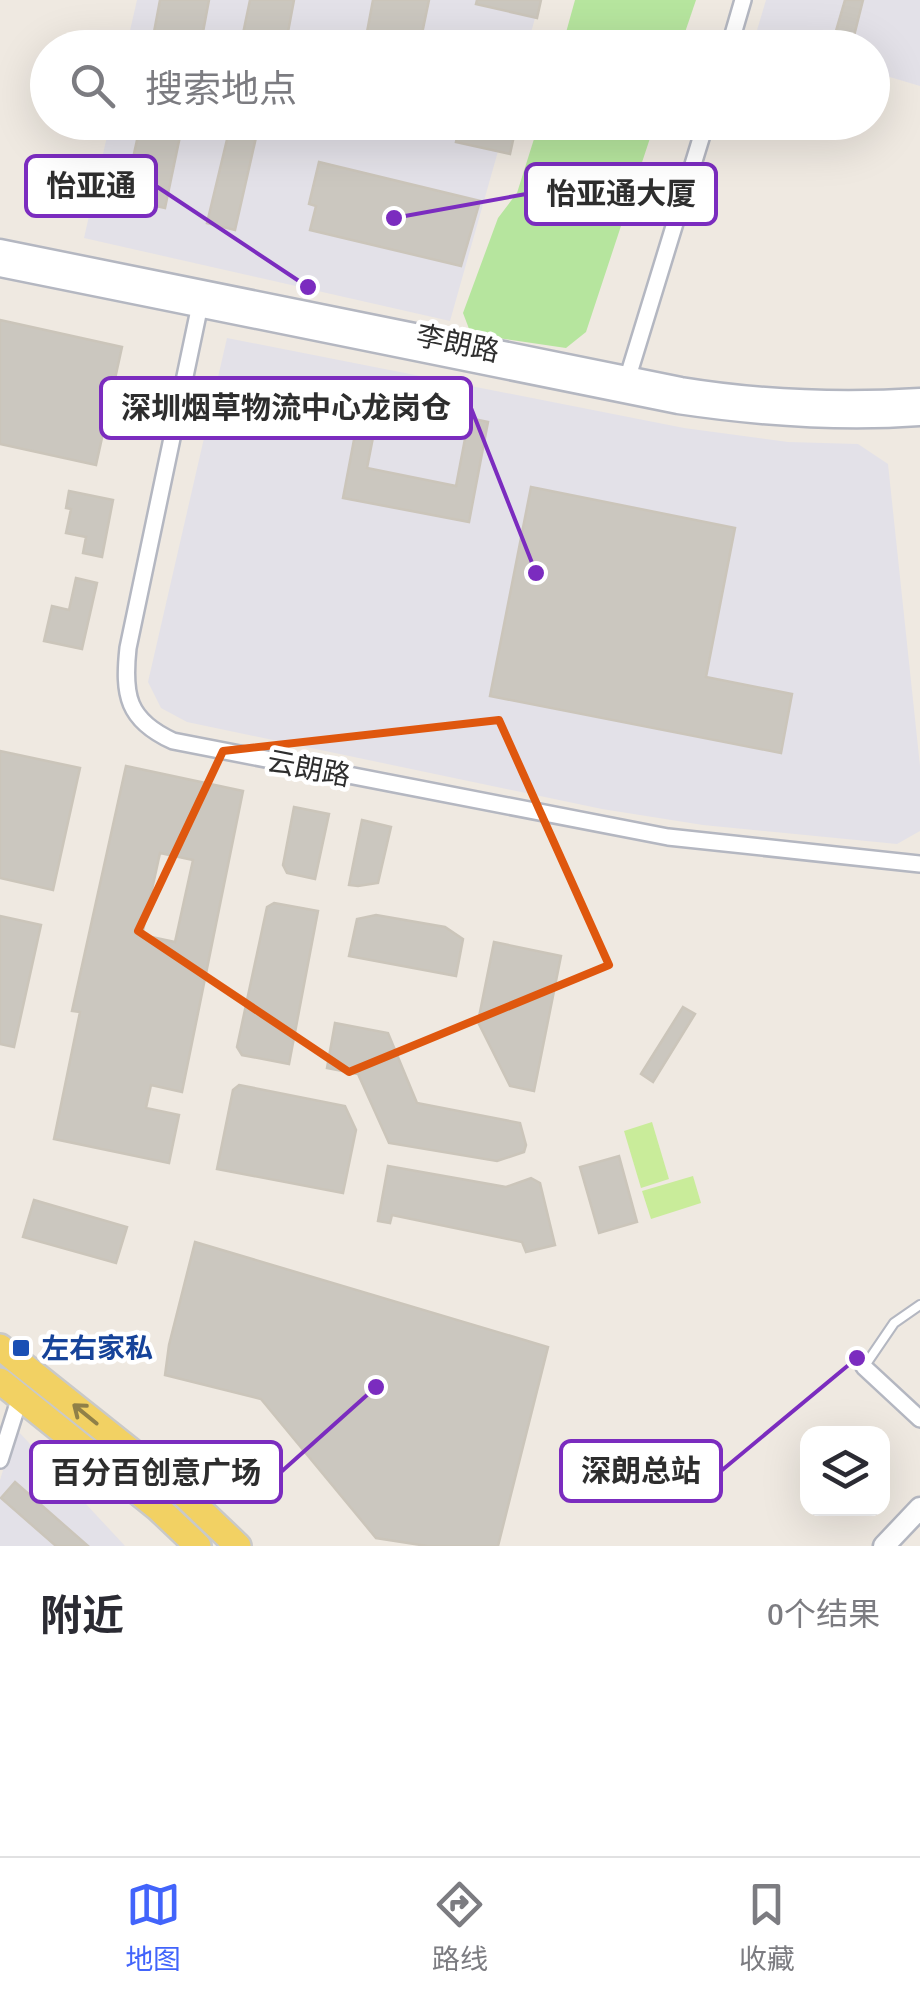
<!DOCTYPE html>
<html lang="zh">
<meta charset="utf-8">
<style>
:root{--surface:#fff;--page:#f7f7f7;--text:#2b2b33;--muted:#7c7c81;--line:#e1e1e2;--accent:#4264fb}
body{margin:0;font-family:Signika,"Noto Sans SC",sans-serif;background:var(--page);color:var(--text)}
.controls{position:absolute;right:30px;bottom:30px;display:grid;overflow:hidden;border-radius:20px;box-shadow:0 10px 40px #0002}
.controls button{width:90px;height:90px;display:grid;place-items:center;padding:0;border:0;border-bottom:2px solid var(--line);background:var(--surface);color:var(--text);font:50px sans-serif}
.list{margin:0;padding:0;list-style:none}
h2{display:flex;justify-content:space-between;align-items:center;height:130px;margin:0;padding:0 40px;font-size:42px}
h2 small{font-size:32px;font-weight:400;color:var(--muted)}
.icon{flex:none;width:55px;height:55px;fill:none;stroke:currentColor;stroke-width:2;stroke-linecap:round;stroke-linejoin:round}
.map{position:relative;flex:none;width:920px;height:1546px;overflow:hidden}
.search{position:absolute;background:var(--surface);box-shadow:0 10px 40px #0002;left:30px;right:30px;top:30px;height:110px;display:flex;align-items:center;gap:25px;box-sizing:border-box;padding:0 35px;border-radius:55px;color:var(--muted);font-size:38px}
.sheet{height:310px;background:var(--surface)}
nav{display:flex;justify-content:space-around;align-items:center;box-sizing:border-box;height:140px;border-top:2px solid var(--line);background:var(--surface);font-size:28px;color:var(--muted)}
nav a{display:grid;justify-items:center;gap:5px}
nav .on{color:var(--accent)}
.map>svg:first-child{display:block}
</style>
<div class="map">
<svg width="920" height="1546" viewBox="0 0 920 1546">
<rect width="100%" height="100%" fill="#efe9e1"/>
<g fill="#e3e1e8">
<polygon points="137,0 540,0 527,47 126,48"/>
<polygon points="766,0 920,0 920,86 873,72 872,48 791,47 755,37"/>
<polygon points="110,123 506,123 450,321 84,238"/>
<polygon points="227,338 684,428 788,442 858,444 888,464 920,766 920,831 897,844 703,825 602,809 187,722 161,708 148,682"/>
<polygon points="16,1429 125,1546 0,1546 0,1480"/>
</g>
<g fill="#b6e59e">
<polygon points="575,0 696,0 680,47 562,47"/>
<polygon points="539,123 655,123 586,332 566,348 471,334 463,313 498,218 517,193"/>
</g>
<g fill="#c9ec9a">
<polygon points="652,1122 669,1179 641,1188 624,1131"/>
<polygon points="693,1176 701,1203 651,1219 642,1191"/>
</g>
<g fill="#cbc7bf" stroke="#cbc5ba" stroke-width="2.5" fill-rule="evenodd">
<polygon points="160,0 209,0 200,48 151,48"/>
<polygon points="250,0 294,0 285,48 240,48"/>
<polygon points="373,0 429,0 419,48 364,48"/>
<polygon points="477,0 541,0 537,18 476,4"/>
<polygon points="845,0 863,0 854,36 836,31"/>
<polygon points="141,122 183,122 165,208 124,199"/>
<polygon points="460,122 517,122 510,154 456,142"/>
<polygon points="230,127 257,133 235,230 207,223"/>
<polygon points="319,162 480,201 461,266 310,230 316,206 309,204"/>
<polygon points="0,320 122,347 96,465 0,444"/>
<polygon points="360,408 378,412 367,468 456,486 469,418 488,422 469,522 343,498"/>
<polygon points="531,487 735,528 706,677 792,694 781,753 490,696"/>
<polygon points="69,491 113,500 102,557 83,553 86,537 66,533 71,509 66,508"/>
<polygon points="76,578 97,583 82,649 44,641 52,606 69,610"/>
<polygon points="0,751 80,768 53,890 0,878"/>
<path d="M 126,766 L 243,791 L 182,1092 L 151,1085 L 146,1108 L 179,1115 L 169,1163 L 54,1139 L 80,1012 L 72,1011 ZM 160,853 L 193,860 L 175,942 L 142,935 Z"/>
<polygon points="294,807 329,814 315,879 287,873 283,865"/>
<polygon points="362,820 391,827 378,883 358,886 349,885"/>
<polygon points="274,903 318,911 289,1064 242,1055 237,1047 267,907"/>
<polygon points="376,915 445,927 463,939 456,976 349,956 357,919"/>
<polygon points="0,916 41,925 14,1047 0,1044"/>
<polygon points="494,942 561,956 534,1091 510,1086 478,1022"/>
<polygon points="683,1007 695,1014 653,1082 641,1074"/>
<polygon points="335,1023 388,1033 417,1103 520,1123 526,1145 524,1152 497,1161 389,1143 358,1074 327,1068"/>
<polygon points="239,1085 345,1106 356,1130 343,1193 217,1169 233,1090"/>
<polygon points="619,1156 637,1222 599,1233 580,1167"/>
<polygon points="388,1166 506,1187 531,1178 540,1183 555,1245 526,1252 522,1242 392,1215 390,1223 378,1221"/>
<polygon points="34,1200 127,1227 116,1263 23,1237"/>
<polygon points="195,1242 548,1347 498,1546 427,1546 376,1538 261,1399 165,1375 169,1345"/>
<polygon points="15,1482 88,1546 56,1546 1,1498"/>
</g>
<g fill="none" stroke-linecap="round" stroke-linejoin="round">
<defs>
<polyline id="service" points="864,1367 894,1323 920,1305"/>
<g id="minor">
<polyline points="729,48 743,0"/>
<path d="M 201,300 L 128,648 C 123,695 127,720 173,741 L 668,837 L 920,864"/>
<polyline points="626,383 706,122"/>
<polyline points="864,1367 920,1419"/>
<polyline points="0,1460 20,1397"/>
</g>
<g id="tertiary">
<path d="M 0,250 L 681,388 C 761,401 839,404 920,399"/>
<path d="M 0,266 L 678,403 C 759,415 838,421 920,415"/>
<polyline points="884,1546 920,1508"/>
</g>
<g id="primary">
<polyline points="0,1347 176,1487 238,1546"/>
<polyline points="0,1381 158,1508 198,1546"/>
</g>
</defs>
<use href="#service" stroke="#b4b7c1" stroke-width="12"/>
<use href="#minor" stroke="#b4b7c1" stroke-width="20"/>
<use href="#tertiary" stroke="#b4b7c1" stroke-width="25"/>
<use href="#primary" stroke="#c9c9c9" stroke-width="30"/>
<use href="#service" stroke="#fff" stroke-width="8"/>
<use href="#minor" stroke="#fff" stroke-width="15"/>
<use href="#tertiary" stroke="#fff" stroke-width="20"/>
<use href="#primary" stroke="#f2d163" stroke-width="25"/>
</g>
<defs><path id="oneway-shaft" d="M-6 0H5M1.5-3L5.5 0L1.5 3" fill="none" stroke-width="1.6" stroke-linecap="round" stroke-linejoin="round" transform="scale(2.5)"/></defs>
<use stroke="#908048" href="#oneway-shaft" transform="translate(85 1414) rotate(-141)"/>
<path fill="none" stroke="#df570e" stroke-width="8" stroke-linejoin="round" d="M 499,720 L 609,965 L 349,1072 L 138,931 L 223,751 Z"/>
<rect fill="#1a4fb4" stroke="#fff" stroke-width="4" x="11" y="1338" width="20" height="20" rx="5"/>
<g text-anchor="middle" stroke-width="9" stroke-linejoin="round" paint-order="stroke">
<g font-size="28" fill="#2e2e2e" stroke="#fff">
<text transform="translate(458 343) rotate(12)" y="10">李朗路</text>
<text transform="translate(309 768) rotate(11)" y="10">云朗路</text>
</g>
<g font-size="28" font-weight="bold" fill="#164399" stroke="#fff" text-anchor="start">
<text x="41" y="1358">左右家私</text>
</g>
</g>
<path fill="none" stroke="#7b2cbf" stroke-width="4" d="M308 287L156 186M394 218L526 194M536 573L471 408M857 1358L721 1471M376 1387L281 1472"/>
<g fill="#7b2cbf" stroke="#fff" stroke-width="4">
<circle cx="308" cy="287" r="10"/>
<circle cx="394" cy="218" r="10"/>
<circle cx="536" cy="573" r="10"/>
<circle cx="857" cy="1358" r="10"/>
<circle cx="376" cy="1387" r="10"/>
</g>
<g fill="#fff" stroke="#7b2cbf" stroke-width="4">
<rect x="26" y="156" width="130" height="60" rx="10"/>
<rect x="526" y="164" width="190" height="60" rx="10"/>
<rect x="101" y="378" width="370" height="60" rx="10"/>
<rect x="561" y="1441" width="160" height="60" rx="10"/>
<rect x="31" y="1442" width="250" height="60" rx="10"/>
</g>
<g font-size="30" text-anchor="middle" font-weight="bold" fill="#2e2e2e">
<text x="91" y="196">怡亚通</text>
<text x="621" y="204">怡亚通大厦</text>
<text x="286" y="418">深圳烟草物流中心龙岗仓</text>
<text x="641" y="1481">深朗总站</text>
<text x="156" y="1483">百分百创意广场</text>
</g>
</svg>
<div class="controls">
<button><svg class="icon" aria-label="layers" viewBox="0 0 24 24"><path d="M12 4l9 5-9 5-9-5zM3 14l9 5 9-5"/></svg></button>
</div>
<div class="search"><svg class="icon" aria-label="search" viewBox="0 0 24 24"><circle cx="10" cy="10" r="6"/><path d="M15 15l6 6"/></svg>搜索地点</div>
</div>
<section class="sheet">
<h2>附近<small>0个结果</small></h2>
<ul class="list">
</ul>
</section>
<nav>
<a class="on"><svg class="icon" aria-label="map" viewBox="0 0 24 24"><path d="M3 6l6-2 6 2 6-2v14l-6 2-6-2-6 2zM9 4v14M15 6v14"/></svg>地图</a>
<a><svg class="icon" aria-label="directions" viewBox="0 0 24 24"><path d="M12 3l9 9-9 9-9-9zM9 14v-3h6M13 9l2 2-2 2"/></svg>路线</a>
<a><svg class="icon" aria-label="saved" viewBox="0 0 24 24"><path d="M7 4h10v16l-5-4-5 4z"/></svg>收藏</a>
</nav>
